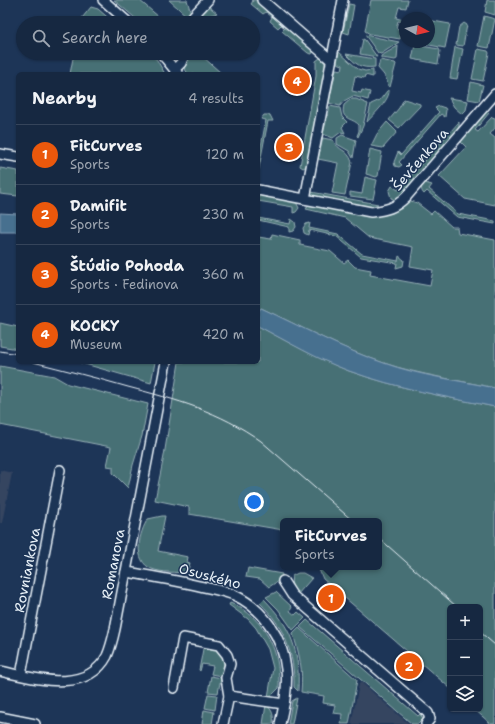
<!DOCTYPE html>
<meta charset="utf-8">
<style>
:root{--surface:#162841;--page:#23344c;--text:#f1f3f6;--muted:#9ea6b1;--line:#35445a;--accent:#ea580c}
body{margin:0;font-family:"Shantell Sans",sans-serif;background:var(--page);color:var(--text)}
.controls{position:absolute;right:12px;bottom:12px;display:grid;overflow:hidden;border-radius:6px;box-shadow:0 1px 3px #0004}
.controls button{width:36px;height:36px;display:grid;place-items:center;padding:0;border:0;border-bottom:1px solid var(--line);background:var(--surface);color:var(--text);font:20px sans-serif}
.compass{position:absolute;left:399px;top:12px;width:36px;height:36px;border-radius:50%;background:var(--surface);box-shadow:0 1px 3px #0004;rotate:98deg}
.you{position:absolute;left:254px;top:502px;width:14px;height:14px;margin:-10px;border:3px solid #fff;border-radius:50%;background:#1a73e8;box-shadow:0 0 0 6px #1a73e833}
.badge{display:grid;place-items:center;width:26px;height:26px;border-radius:50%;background:var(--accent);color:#fff;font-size:13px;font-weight:700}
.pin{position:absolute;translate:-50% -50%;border:2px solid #fff;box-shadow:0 1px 4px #0006}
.popup{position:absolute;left:280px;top:518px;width:102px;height:52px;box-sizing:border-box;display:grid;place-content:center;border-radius:6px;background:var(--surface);filter:drop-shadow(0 1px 3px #0005);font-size:13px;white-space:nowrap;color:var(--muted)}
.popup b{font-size:15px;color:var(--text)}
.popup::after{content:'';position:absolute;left:50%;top:100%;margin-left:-8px;border:8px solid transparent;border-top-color:var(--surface)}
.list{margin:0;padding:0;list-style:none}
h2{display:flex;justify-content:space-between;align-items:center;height:52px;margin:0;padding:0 16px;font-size:17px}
h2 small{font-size:13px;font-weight:400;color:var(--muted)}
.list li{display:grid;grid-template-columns:26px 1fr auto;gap:12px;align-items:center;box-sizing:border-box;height:60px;padding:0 16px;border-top:1px solid var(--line)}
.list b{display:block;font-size:15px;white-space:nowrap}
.list p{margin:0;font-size:13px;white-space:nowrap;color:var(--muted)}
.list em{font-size:13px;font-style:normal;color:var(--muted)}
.icon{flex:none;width:22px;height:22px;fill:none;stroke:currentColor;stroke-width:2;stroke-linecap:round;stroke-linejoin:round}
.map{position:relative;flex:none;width:495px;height:724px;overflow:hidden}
.search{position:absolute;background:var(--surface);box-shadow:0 1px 3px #0004;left:16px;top:16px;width:244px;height:44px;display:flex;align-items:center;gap:10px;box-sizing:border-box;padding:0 14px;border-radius:22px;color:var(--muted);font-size:15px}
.panel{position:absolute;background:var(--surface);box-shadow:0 1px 3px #0004;left:16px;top:72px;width:244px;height:292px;border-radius:6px}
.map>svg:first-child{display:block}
</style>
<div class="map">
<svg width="495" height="724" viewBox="0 0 495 724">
<rect width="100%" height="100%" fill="#1d3557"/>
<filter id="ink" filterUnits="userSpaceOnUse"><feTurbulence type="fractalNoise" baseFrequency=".025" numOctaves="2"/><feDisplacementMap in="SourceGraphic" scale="8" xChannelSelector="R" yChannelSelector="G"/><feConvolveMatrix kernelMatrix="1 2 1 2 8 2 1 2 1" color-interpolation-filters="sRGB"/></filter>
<g filter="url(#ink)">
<g fill="#344461">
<polygon points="0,470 12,473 2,523 0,523"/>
<polygon points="361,682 409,724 351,724 359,684"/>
</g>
<g fill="#466f74" stroke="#97b0b6">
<polygon points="114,0 139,0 166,23 141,23"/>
<polygon points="169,0 187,0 191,13 188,17"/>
<polygon points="252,0 256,0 312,49 313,52 312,54 308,53 282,31 285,28 281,25 278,28 270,21 272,17 266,12 263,14 251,4 253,1"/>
<polygon points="371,0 408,0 406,8 399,7 396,18 404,20 403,22 398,21 396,28 401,30 400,39 370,34 365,31"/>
<polygon points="487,0 495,0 495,15 485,12"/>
<polygon points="349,4 354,5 349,34 343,32"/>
<polygon points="207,5 217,13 196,20"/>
<polygon points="91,7 98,9 114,23 78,23"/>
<polygon points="220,16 224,19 223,23 197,23"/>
<polygon points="484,16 495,19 489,48 478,46"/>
<polygon points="433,21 450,24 445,48 414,42 429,42 429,33 431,22"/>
<polygon points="464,23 467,25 463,46 456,45 459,27"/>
<polygon points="365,35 399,42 381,54 378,53"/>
<polygon points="363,39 365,40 377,57 360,54"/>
<polygon points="415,45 439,49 440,51 438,64 412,59"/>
<polygon points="398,46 397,59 395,60 381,58 381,56"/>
<polygon points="455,47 463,49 457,79 450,78"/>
<polygon points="478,49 488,51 489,53 483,81 472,79"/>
<polygon points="339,52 358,69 365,71 373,70 373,77 365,75 364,78 355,76 352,91 361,93 362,90 370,92 368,100 353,96 344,101 340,106 329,103 336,69 342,70 343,65 337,63"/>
<polygon points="74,53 148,53 157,60 165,74 70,74"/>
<polygon points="172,53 205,53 202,56 221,73 220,74 188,74 180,61"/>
<path d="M 346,54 L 375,59 L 375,67 C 360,69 356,64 346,54 Z"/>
<polygon points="320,58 325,63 326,69 307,166 303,168 300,166 316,76 316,61"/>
<path d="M 380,60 L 395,63 L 396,64 L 390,87 L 388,86 C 387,77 383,74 378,68 Z"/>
<polygon points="471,82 483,85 479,101 468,99"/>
<path d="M 389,90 C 390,100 374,114 367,122 L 371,104 L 380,100 L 387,91 Z"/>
<polygon points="449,98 468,101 466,110 462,114 454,107"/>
<path d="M 351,99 L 356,99 L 368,104 L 363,126 L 358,137 L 357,136 L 359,131 L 359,125 C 352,117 340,121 344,105 Z"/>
<polygon points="404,99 420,104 420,106 399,128 389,120 399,108"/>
<polygon points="330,106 340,108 342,117 347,122 342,127 345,133 341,132 333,138 323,134"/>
<polygon points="439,106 445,108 446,110 445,117 441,114 399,162 402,165 399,167 395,166 394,162 398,152 401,155 439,112 435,108"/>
<polygon points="486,110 489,113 475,130 478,132 492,117 495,118 495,128 490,134 495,138 495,205 465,199 439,176 466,147 460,141"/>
<polygon points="264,115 270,115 273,121 268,121 258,173 258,162 266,120 261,119"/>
<polygon points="387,122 397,132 383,148 371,146 377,134"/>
<polygon points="459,122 459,129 401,198 395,200 391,198 389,191 392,186 398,190"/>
<polygon points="342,135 356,140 353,158 349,151 337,144 337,138"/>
<path d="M 323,138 L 333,140 C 339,152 347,148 352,162 L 345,195 L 332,193 L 338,163 L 318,159 Z"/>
<polygon points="370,149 382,152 378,176 376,177 366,174"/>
<polygon points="0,168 18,171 18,196 0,194"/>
<polygon points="365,177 377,180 373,199 350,196 350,192 362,194"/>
<path d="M 425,183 L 432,185 L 429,189 L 458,214 L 495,221 L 495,224 L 457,217 L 427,191 L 424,194 C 421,191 421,188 422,184 Z"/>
<polygon points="311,192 378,204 369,208 317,198 313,196"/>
<polygon points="258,194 295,200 299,208 296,212 293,213 293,207 258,201"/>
<path d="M 408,200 L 417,203 L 431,214 L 434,211 L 452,227 L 457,227 L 458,233 L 495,240 L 495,388 C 458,380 420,375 384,363 C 342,349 302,327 261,308 L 258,312 L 258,237 L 271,239 L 272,234 L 300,240 L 300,245 L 330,251 L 344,263 L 348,260 L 355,267 L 371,270 L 370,275 L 430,286 L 433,270 L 410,266 L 413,247 L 369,238 L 345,218 L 306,209 L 308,206 L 314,204 C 337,209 379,223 399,209 C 403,207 405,203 408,200 Z"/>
<polygon points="258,218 290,224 291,219 295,222 296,227 293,231 289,232 289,227 258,220"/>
<polygon points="310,223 309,228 338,234 362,254 398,261 399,256 404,260 403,266 396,268 397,263 361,257 336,236 309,230 308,235 304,233 303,228 306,224"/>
<polygon points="0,323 18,327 18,349 0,346"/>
<path d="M 258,326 C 288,342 318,359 349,371 C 397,388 446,397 495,407 L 495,724 L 491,724 L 474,709 L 480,709 L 480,607 L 450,607 L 450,688 L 323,579 L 318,567 L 379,567 L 379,521 L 283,521 L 283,530 L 189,514 L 189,507 L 155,500 L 164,456 L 179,362 L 258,362 Z"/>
<polygon points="78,362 155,362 151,383"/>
<polygon points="0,366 54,376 68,384 148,404 142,436 133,465 128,488 113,473 113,467 107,466 111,447 0,425"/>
<path d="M 162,516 L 165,516 L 158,551 L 188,557 L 187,562 L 190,563 L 187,573 C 176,572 162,573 152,569 C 132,561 139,532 148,519 Z"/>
<polygon points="248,568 282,574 281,579 269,587 260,579 246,577"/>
<path d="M 298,573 L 303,573 L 312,578 L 297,595 C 293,589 290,584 292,576 Z"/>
<polygon points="276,592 292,607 290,611 295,615 298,612 305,618 293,630 278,609 266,597"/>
<path d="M 264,599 C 292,628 300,651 298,691 L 294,687 C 295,654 284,626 260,603 Z"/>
<path d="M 230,603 C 257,613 274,639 278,666 C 279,673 279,681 279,688 L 272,695 L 268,697 L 273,668 L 268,649 L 256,628 L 248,619 L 229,605 Z"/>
<polygon points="307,620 418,716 420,714 423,719 418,724 412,724 300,627"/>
<path d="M 299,628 L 357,680 L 349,724 L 341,724 L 342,714 L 333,713 L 335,705 L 323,703 L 324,696 L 301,692 C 303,669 300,656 293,634 Z"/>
<polygon points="204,644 215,647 225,659 221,676 211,674 213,666 202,664 200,671 199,670"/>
<polygon points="211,676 221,678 218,693 208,692"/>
<polygon points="208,694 217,695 215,710 205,708"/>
<polygon points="297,698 292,724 288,724 292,701"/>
<path d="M 266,705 C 273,710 274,716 273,724 L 263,724 Z"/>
<polygon points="204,710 214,712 212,724 202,724"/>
</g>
<g fill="#476f8f" stroke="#87a3b9">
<polygon points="0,213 18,214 18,232 0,232"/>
<path d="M 261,308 C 302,327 342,349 384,363 C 420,376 458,380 495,388 L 495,407 C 446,397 397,388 349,371 C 317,359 288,342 258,326 L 258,312 Z"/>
</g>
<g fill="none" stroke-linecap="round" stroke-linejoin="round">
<defs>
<g id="minor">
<polyline points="103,0 129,23"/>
<polyline points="262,0 331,60"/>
<polyline points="193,23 193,16 208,0"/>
<polyline points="227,23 228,22"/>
<polyline points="161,53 178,74"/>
<polyline points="175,69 181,63 185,53"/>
<polyline points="0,154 18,157"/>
<path d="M 258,190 L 371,212 C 387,210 395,208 406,197 L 495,94"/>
<polyline points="305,199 343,0"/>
<path d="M 126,572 C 146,575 166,579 186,583 C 202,587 219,589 234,595 C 263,608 283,638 286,669 C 288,688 284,706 280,724"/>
<polyline points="283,581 292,595 428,713 430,719 426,724"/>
<path d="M 0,671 C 34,678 86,695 107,656 C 111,647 113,638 115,629 L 166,362"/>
<polyline points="21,675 60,470"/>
<polyline points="174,688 183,638 219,645 227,655 230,664 226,678 229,696 223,724"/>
<polyline points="229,696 284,704"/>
<polyline points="0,717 35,724"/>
</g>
</defs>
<use href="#minor" stroke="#e8f1f8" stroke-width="12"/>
<use href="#minor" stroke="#1d3557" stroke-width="9"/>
<g stroke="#e8f1f8" stroke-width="1">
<polyline points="0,351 18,354"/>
<path d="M 33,362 C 65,370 97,378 128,387 C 177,400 219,411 261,441 L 353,521"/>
<polyline points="379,538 457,607"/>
<polyline points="480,632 495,645"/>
</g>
</g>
</g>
<g text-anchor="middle" stroke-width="3" stroke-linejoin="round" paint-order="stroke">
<g font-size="14" fill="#e8f1f8" stroke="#1d3557">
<text transform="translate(420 159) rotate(-49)" y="5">Ševčenkova</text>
<text transform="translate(113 564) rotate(-79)" y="5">Romanova</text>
<text transform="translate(27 570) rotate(-79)" y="5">Rovniankova</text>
<text transform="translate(210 576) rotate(15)" y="5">Osuského</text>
</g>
</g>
</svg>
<div class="controls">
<button>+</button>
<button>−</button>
<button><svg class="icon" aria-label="layers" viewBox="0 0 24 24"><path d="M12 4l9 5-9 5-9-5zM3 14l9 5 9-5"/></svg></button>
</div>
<svg class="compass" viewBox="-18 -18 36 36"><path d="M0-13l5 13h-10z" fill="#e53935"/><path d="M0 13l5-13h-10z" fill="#9ea6b1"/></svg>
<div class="you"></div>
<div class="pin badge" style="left:331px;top:598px">1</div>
<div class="popup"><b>FitCurves</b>Sports</div>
<div class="pin badge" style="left:409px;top:666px">2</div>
<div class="pin badge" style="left:289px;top:147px">3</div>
<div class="pin badge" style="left:297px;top:81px">4</div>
<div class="search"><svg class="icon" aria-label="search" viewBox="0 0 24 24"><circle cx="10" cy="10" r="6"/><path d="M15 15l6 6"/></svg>Search here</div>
<section class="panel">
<h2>Nearby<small>4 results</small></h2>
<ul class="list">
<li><span class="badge">1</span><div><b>FitCurves</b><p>Sports</p></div><em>120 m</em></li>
<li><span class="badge">2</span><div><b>Damifit</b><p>Sports</p></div><em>230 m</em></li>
<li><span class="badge">3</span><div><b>Štúdio Pohoda</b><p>Sports · Fedinova</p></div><em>360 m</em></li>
<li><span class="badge">4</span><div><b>KOCKY</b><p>Museum</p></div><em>420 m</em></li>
</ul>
</section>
</div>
